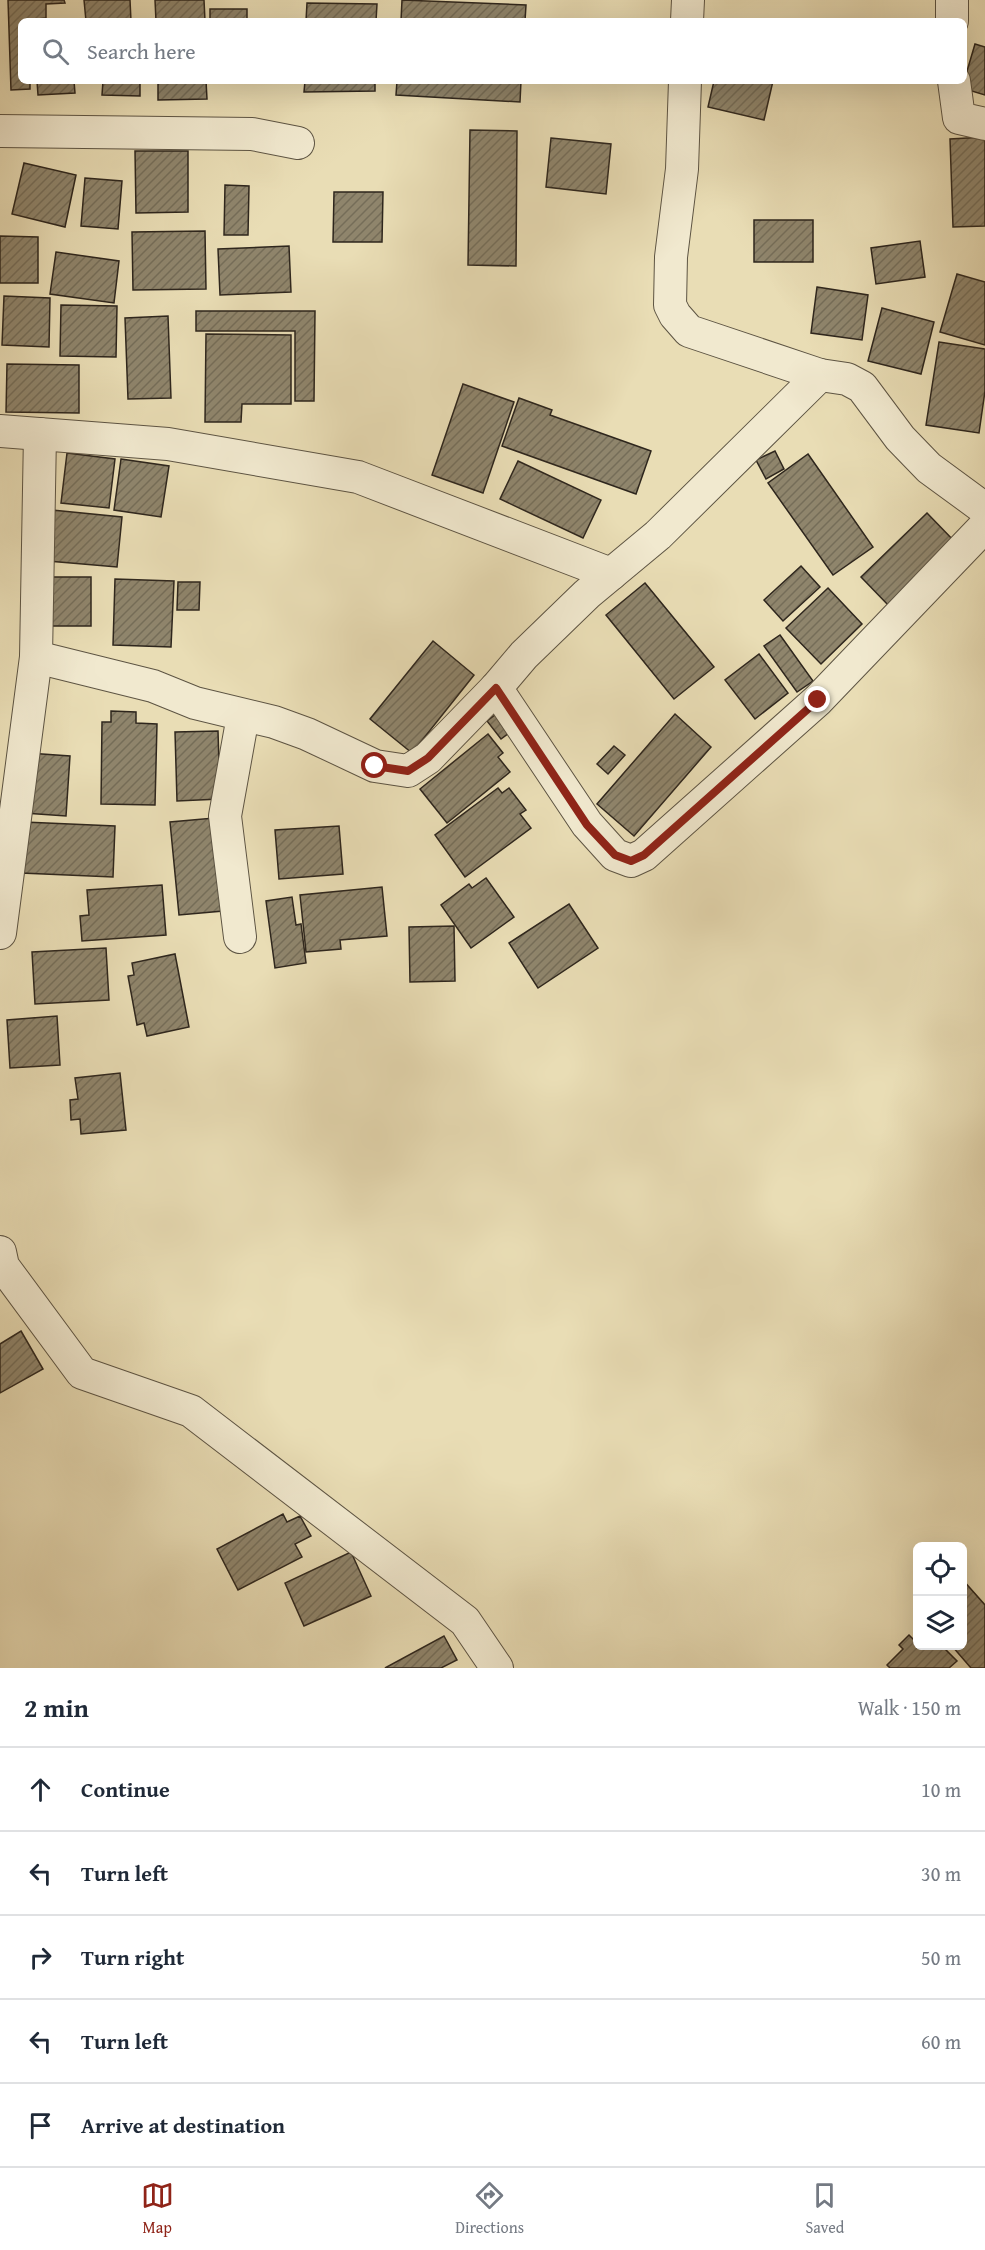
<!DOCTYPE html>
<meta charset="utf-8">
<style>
:root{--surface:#fff;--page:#f2f2f3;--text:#1f2937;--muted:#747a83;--line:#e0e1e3;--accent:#8f2418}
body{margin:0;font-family:"Gentium Book Plus",serif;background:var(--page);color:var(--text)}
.controls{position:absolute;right:18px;bottom:18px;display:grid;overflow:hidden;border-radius:9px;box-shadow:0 6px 24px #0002}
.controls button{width:54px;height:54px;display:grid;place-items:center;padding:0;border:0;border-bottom:2px solid var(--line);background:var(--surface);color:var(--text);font:30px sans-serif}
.stop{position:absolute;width:18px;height:18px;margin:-14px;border:4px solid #8f2418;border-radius:50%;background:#fff}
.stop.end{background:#8f2418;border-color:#fff;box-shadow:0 2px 6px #0008}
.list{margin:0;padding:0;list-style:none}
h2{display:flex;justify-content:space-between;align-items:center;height:78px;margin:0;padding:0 24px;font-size:26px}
h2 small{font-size:20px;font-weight:400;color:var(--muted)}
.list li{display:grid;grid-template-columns:39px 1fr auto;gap:18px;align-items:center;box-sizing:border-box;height:84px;padding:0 24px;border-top:2px solid var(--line)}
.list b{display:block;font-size:22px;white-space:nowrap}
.list em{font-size:20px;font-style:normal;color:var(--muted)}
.icon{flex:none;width:33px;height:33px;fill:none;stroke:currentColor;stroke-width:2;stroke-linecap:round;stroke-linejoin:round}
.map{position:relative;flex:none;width:985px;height:1668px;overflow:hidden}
.search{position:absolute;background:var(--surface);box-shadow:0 6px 24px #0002;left:18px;right:18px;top:18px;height:66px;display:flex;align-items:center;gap:15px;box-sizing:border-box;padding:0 21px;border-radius:9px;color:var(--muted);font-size:22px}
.sheet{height:498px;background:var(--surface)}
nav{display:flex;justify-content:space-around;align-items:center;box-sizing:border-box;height:84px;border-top:2px solid var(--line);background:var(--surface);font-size:16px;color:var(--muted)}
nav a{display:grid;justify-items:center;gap:3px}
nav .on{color:var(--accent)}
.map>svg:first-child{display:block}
</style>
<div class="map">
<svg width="985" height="1668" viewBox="0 0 985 1668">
<defs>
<pattern id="building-hatch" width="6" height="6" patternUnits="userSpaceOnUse" patternTransform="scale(1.5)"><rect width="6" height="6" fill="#8f856c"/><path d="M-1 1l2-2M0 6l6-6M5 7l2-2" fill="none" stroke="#756d58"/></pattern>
</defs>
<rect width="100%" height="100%" fill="#e9ddb5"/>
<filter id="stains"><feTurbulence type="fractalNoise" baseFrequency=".00333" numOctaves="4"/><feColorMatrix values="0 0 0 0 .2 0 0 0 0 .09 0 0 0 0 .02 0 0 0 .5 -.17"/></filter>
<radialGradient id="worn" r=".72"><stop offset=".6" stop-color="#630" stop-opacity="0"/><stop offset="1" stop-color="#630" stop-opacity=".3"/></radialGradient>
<g fill="url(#building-hatch)" stroke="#2e261d" stroke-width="1.5">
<polygon points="8,0 64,0 65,3 46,4 46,18 21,21 21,81 30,81 30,89 11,90"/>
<polygon points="84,0 130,0 131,21 86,21"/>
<polygon points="155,0 204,0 205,21 156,21"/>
<polygon points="402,0 526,5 525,21 401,21"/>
<polygon points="307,3 377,4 376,21 306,21"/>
<rect x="210" y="9" width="37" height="12"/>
<polygon points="975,44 985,47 985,95 962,88"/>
<polygon points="37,81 74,81 75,93 38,95"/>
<polygon points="103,81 140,81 140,96 102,95"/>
<polygon points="158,81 206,81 207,99 158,100"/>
<polygon points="305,81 375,81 375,91 304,92"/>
<polygon points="397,81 521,81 520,102 396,95"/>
<polygon points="714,81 773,81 764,120 708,107"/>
<polygon points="470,130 517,131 516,266 468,265"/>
<polygon points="985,137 985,226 953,227 950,139"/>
<polygon points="551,138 611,144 606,194 546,187"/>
<polygon points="135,151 188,151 188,212 136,213"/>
<polygon points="24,163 76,175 65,227 12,214"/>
<polygon points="85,178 122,181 118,229 81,226"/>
<polygon points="225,185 249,186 248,235 224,235"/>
<polygon points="334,192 383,192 382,242 333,242"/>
<rect x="754" y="220" width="59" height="42"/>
<polygon points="205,231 206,289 133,290 132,232"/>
<polygon points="0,236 38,237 38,283 0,283"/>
<polygon points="920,241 925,277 876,284 871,248"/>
<polygon points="289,246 291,292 220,295 218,249"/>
<polygon points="56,252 119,261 114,303 50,294"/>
<polygon points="957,274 985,282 985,345 940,332"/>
<polygon points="817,287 868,295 862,340 811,333"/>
<polygon points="4,296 50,298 49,347 2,345"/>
<polygon points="61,305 117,306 116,357 60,356"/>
<polygon points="882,308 934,322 921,374 868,361"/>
<polygon points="196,311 315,311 314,401 295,401 295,331 196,331"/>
<polygon points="168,316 171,398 128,399 125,318"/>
<polygon points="206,334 291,335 291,404 242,404 241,422 205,422"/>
<polygon points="939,342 985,349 985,391 979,433 926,425"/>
<polygon points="7,364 79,365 79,413 6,412"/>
<polygon points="463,384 514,402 483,493 432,475"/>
<polygon points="519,398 552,410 550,415 651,451 636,494 502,446"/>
<polygon points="775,451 784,469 766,479 756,460"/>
<polygon points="67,453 115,459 109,508 61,503"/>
<polygon points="808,454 873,547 833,575 768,483"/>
<polygon points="121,459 169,466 161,517 114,510"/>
<polygon points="518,461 601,500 583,538 500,499"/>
<polygon points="52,510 122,517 117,567 48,561"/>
<polygon points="927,513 956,543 890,607 861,577"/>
<polygon points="801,566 820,587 783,621 764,600"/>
<rect x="38" y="577" width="53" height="49"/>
<polygon points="115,579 174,581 171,647 113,645"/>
<polygon points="178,582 200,582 199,610 177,610"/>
<polygon points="645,583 714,667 674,699 606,615"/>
<polygon points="828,588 862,624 821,664 786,628"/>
<polygon points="780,635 813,681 797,692 764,646"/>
<polygon points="433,641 474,675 412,753 370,719"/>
<polygon points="759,654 788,693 755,719 725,680"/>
<polygon points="111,711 136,712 136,723 157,724 155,805 101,804 102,722 111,722"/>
<polygon points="499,712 513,730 501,739 487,721"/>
<polygon points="675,714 711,747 634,836 597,804"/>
<polygon points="218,731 220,799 177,801 175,732"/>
<polygon points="488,734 503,753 498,757 510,772 447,823 420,789"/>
<polygon points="614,746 625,755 608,774 597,764"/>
<polygon points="28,753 70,756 66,816 24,813"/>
<polygon points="498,788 502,793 509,788 526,810 520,814 531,828 465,877 435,835"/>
<polygon points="214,818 223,911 179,915 170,822"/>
<polygon points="24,822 115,826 113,877 21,873"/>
<polygon points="339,826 343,874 279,879 275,830"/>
<polygon points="486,878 514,917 471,948 441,905 469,884 472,888"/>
<polygon points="162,885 166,935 82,941 80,916 89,915 87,890"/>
<polygon points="382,887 387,936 340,940 341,949 306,952 300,895"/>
<polygon points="292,897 296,925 301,924 306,963 275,968 266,901"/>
<polygon points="569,904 598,948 538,988 509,943"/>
<polygon points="454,926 455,981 410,982 409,927"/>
<polygon points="106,948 109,1000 35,1004 32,952"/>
<polygon points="175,954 189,1027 147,1036 144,1023 137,1025 128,976 134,975 132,963"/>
<polygon points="57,1016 60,1065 10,1068 7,1020"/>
<polygon points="120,1073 126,1130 81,1134 80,1119 71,1120 70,1100 78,1099 75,1078"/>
<polygon points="21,1331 43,1369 0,1393 0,1344"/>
<polygon points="283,1514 287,1522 300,1516 311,1536 295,1544 302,1557 238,1590 217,1549"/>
<polygon points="351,1552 371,1596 304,1626 285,1583"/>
<polygon points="962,1579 985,1605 985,1668 971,1668 952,1646 962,1646"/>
<polygon points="909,1635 914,1640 918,1636 918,1646 942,1646 957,1661 949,1668 890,1668 887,1665 903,1649 899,1645"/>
<polygon points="444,1636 457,1660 441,1668 385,1668"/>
</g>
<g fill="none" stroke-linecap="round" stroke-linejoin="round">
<defs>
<g id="minor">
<polyline points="952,0 952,21"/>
<polyline points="687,21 688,0"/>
<polyline points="685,81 682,169 671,257 670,305 675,315 689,331 820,375 847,379 862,387 900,438 929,468 985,509"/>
<polyline points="954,81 959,118 985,124"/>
<polyline points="0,131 252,134 298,143"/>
<polyline points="0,431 168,444 358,477 611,574"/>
<polyline points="36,657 153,686 195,703 274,722 307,734 375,766 408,771 428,758 496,688 524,655 587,594 658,535 820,375"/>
<polyline points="496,688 587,824 615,855 631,861 644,855 818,700 985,526"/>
<polyline points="0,933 36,657 40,434"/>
<polyline points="240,937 225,816 243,716"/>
<polyline points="0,1252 3,1266 82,1373 191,1411 465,1621 497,1668"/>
</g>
</defs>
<use href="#minor" stroke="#5d5443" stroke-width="34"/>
<use href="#minor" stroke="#f1e9cf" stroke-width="32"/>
</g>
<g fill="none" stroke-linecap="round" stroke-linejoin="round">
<polyline stroke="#8f2418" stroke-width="8" points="375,766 408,771 428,758 496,688 587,825 615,855 631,861 644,855 818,700"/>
</g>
<rect width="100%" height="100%" filter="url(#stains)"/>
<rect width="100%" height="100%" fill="url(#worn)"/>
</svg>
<div class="controls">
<button><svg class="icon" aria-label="locate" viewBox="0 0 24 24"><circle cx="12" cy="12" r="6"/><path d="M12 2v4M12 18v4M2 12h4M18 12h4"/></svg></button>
<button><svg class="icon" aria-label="layers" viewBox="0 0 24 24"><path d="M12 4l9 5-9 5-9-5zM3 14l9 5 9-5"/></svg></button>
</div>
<div class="stop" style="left:375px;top:766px"></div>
<div class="stop end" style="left:818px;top:700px"></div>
<div class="search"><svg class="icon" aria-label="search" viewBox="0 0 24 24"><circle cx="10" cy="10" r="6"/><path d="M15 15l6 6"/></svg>Search here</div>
</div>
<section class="sheet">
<h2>2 min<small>Walk · 150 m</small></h2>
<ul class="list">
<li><svg class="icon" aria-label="ahead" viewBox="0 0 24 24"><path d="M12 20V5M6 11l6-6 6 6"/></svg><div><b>Continue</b></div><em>10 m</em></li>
<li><svg class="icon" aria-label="left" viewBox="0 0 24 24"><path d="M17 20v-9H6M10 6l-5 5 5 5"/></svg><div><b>Turn left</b></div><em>30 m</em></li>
<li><svg class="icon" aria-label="right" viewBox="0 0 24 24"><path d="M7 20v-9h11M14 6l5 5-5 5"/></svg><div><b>Turn right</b></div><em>50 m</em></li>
<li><svg class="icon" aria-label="left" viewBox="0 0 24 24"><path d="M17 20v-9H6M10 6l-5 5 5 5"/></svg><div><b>Turn left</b></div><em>60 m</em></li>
<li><svg class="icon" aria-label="arrive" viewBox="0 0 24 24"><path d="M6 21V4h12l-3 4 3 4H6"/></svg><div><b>Arrive at destination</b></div></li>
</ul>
</section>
<nav>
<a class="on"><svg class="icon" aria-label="map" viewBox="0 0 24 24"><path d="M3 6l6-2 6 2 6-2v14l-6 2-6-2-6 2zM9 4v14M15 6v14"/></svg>Map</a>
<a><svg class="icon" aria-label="directions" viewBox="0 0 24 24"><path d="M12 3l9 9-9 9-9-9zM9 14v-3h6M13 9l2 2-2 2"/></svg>Directions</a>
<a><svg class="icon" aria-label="saved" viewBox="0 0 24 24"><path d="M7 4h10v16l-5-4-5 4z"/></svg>Saved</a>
</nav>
